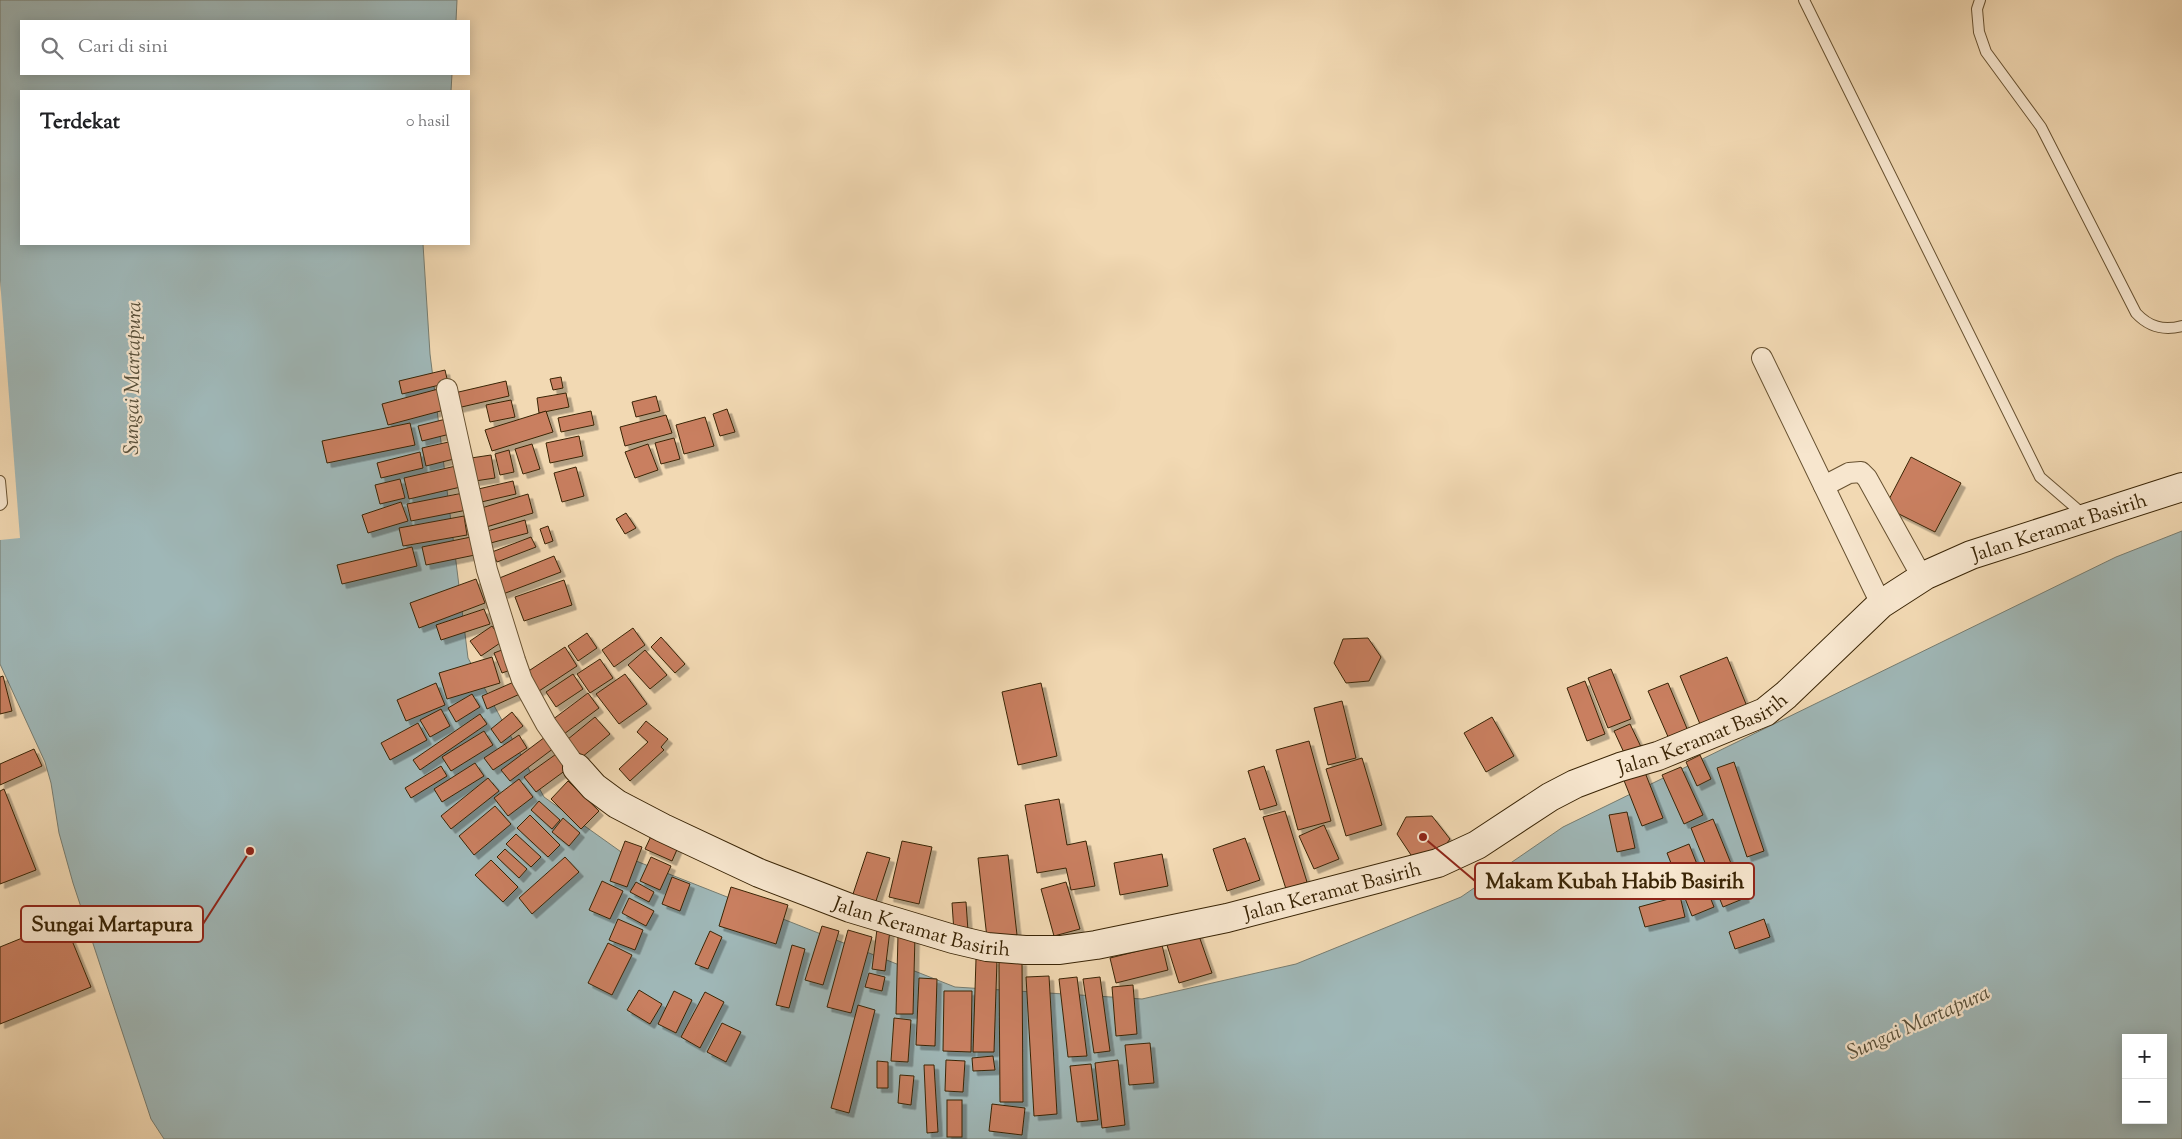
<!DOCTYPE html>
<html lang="id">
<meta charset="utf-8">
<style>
:root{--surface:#fff;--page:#f2f2f2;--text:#202124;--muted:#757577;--line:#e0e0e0}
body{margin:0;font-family:"Sorts Mill Goudy",serif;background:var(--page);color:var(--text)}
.controls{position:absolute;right:15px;bottom:15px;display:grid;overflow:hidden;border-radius:0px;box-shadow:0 2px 12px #0003}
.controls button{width:45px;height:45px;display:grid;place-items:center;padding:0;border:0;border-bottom:1px solid var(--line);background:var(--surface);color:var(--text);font:25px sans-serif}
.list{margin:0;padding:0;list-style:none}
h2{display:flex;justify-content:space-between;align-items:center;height:65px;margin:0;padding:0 20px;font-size:21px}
h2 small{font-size:16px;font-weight:400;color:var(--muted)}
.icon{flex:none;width:28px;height:28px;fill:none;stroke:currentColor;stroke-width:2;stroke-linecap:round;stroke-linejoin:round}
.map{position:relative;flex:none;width:2182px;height:1139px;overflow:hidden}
.search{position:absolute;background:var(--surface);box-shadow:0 2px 12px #0003;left:20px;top:20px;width:450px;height:55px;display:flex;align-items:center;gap:12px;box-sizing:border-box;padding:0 18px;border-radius:0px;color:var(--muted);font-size:19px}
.panel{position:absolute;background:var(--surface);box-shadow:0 2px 12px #0003;left:20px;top:90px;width:450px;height:155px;border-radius:0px}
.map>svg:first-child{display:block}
</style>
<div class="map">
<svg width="2182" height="1139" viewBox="0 0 2182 1139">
<defs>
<filter id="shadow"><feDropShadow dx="4.5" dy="4.5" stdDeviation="0" flood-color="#0004"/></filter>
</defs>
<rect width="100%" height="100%" fill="#f2d9b3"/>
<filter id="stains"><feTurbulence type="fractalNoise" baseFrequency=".004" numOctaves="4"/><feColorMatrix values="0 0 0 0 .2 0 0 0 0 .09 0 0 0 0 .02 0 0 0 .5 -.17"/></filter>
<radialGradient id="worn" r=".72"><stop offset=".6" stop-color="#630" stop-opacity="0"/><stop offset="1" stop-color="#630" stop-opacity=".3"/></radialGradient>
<path fill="#9fb7b7" stroke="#767c70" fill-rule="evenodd" d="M 0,0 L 457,0 L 456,21 L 21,21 L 21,74 L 452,74 L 451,91 L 21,91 L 21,244 L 423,244 L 430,354 L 468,658 L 544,797 L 631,859 L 955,987 L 1142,999 L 1296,964 L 1461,897 L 1563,827 L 2116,557 L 2182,531 L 2182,1139 L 164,1139 L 151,1119 L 73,883 L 59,833 L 51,783 L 45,762 L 0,664 ZM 2126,1038 L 2163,1038 L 2163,1120 L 2126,1120 Z"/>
<polygon fill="#f2d9b3" points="0,280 20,538 0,540"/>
<g fill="#c97f60" stroke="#392405" filter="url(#shadow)">
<polygon points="445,370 448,383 402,394 399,381"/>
<polygon points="561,377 563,388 553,390 550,379"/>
<polygon points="506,381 509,396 453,409 450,394"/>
<polygon points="442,388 448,409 388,425 382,404"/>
<polygon points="566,393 569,407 539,413 537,398"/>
<polygon points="656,396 660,411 636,417 632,402"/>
<polygon points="511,400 515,417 490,422 486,405"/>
<polygon points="727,409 735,432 720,436 713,414"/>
<polygon points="546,411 553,432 492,451 485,430"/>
<polygon points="591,411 594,425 561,432 558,418"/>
<polygon points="666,415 672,433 625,446 620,427"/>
<polygon points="705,417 714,446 684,454 676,425"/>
<polygon points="450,418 454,433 422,441 418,426"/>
<polygon points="410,423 415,445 327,463 322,441"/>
<polygon points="579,436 583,456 550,463 546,443"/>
<polygon points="674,438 680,459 661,464 655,443"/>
<polygon points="453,441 458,458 426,466 422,448"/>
<polygon points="532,444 540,469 523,474 515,449"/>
<polygon points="648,444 658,470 635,478 625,452"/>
<polygon points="509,450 514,472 500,475 495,454"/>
<polygon points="420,452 423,468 381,478 377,463"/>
<polygon points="491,455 495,478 475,481 471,458"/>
<polygon points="1911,457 1961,483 1935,532 1885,507"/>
<polygon points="460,465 465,486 409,499 404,478"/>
<polygon points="576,467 584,496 562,502 554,473"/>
<polygon points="400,479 405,498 380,504 375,485"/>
<polygon points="513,481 516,494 477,503 474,490"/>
<polygon points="463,493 467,510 411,521 407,504"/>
<polygon points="528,494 533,513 483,528 478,509"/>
<polygon points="401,502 408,521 368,533 362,515"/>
<polygon points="626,513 636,528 625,534 616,519"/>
<polygon points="464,516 467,535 403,546 399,528"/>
<polygon points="525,520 528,533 487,544 484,532"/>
<polygon points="548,526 553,541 545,544 540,529"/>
<polygon points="471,537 475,555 426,565 422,547"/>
<polygon points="531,537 536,547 497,562 492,552"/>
<polygon points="412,547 417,566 342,584 337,565"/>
<polygon points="554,556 561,572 503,594 497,579"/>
<polygon points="476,579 485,603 419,628 410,603"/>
<polygon points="564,580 572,605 524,621 515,597"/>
<polygon points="484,609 490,624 441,640 436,625"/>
<polygon points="492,626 503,641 481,656 470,641"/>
<polygon points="633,628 645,645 614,667 602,650"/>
<polygon points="587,633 597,648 578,661 568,646"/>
<polygon points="661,637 685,664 675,673 651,647"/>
<polygon points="1368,638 1381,657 1369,681 1346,683 1334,663 1343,639"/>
<polygon points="565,647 577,666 536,693 524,674"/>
<polygon points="507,648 516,668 502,673 494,653"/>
<polygon points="645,650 667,675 650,689 628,665"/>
<polygon points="492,657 500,683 447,699 439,673"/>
<polygon points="1727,657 1748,709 1702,729 1680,676"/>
<polygon points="600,659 613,678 590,693 577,674"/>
<polygon points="1611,669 1631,719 1608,728 1588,678"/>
<polygon points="573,674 583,689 556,707 546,692"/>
<polygon points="625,674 647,704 619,724 596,694"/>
<polygon points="3,676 12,711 0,714 0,677"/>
<polygon points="516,681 522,693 487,709 482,696"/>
<polygon points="1585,681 1605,734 1587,741 1567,688"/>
<polygon points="436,683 445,705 406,721 397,700"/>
<polygon points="1041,683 1057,756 1018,765 1002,692"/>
<polygon points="1668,683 1688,731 1669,739 1648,691"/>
<polygon points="588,693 599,708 560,737 548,723"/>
<polygon points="472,694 480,707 456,722 448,708"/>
<polygon points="1342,701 1356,758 1328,765 1314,708"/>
<polygon points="441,709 450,726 430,737 420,720"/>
<polygon points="512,712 523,726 501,743 491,729"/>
<polygon points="480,714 487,724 420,770 413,760"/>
<polygon points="595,717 610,734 576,762 562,744"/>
<polygon points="1492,717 1514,756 1486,772 1464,733"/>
<polygon points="646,721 668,739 661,747 664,750 630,781 619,769 648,742 637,732"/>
<polygon points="418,723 427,740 390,760 381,743"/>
<polygon points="1630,724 1642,749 1626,757 1614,731"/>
<polygon points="484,731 493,745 451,771 442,757"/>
<polygon points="549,734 558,745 510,781 501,770"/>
<polygon points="519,735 527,748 493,770 484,758"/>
<polygon points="1309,741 1331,821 1298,830 1276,750"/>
<polygon points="34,749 42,766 0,785 0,764"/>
<polygon points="559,752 570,767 536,792 524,777"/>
<polygon points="1700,755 1711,779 1697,786 1686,762"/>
<polygon points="1362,758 1382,825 1346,836 1326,769"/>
<polygon points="1734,762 1764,851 1747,857 1717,768"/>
<polygon points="475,763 484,776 442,802 434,789"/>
<polygon points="441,766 447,776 411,798 405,788"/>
<polygon points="1264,766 1277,805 1260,810 1248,771"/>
<polygon points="1681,767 1703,815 1684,824 1662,775"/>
<polygon points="1644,770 1663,818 1642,826 1623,778"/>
<polygon points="488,778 499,791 451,829 441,816"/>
<polygon points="519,779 533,797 508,816 494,798"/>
<polygon points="568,781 599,811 581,829 551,799"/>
<polygon points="4,789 36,870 0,884 0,791"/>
<polygon points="1059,799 1067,845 1086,841 1095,886 1071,890 1066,868 1037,873 1025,805"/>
<polygon points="539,801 560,820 552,829 531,810"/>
<polygon points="495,806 511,824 474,855 459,836"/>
<polygon points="1285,811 1307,882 1286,889 1263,817"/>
<polygon points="1627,812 1635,848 1617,852 1609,815"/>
<polygon points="530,815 560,845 548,857 517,828"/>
<polygon points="1432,816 1450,839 1436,858 1413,858 1397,834 1406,817"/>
<polygon points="563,818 580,833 569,846 552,832"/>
<polygon points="1713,819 1745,898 1723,907 1691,828"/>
<polygon points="1324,825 1339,859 1314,869 1299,836"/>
<polygon points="516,834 541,857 531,867 506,844"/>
<polygon points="652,834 679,845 672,861 645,849"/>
<polygon points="1245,838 1260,880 1227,891 1213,849"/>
<polygon points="625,841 642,847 627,887 610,881"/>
<polygon points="902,841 932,847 919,904 889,897"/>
<polygon points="1689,844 1714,907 1692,916 1667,853"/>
<polygon points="505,849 527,869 519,878 497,857"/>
<polygon points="867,852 890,858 875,904 852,897"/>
<polygon points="1162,854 1168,886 1120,895 1114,863"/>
<polygon points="1008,855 1017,935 987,938 978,858"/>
<polygon points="565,857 579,872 532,914 519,898"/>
<polygon points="651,857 671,866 660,890 640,881"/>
<polygon points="491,860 518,887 503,902 475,875"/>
<polygon points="672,877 690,884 680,911 662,904"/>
<polygon points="602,881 623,891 610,919 589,910"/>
<polygon points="636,882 654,892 649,902 630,892"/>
<polygon points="1066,882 1080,929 1054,936 1041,889"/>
<polygon points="731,887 788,905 776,944 719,926"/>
<polygon points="1680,896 1685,917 1645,927 1639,907"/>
<polygon points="629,898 654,911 646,926 622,913"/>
<polygon points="966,902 968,931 954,932 952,903"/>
<polygon points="618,919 643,930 635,950 609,940"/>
<polygon points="1764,919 1770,937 1735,949 1729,932"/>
<polygon points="64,921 91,987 0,1024 0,947"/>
<polygon points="822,926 839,931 823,985 805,980"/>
<polygon points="877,929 890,930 885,971 872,969"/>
<polygon points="848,930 872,937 851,1013 827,1007"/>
<polygon points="710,931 722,937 708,969 695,964"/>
<polygon points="1198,933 1212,973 1179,983 1166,942"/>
<polygon points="898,935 915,935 913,1014 896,1014"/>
<polygon points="608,943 632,955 612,995 588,983"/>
<polygon points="792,945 805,949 789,1008 776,1005"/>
<polygon points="1162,945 1168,970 1116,983 1110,958"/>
<polygon points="976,959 997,960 994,1052 973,1052"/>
<polygon points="999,961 1022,961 1023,1102 1000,1102"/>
<polygon points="869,973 885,977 882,991 865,987"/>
<polygon points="1049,976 1057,1114 1034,1116 1026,977"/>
<polygon points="1077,977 1087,1056 1068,1057 1059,979"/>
<polygon points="1100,977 1110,1051 1094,1053 1083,979"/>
<polygon points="919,978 937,979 935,1046 916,1045"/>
<polygon points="1133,985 1137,1034 1116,1036 1112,987"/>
<polygon points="639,990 662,1004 650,1024 627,1010"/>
<polygon points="674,991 692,1000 676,1033 658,1024"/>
<polygon points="944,991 972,991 971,1052 943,1051"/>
<polygon points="705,992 724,1002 700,1048 681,1037"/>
<polygon points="858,1005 875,1010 849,1113 831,1108"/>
<polygon points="894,1018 911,1020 908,1062 891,1061"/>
<polygon points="722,1023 741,1032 726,1062 707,1052"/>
<polygon points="1150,1043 1154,1083 1129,1085 1125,1045"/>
<polygon points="993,1056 995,1070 973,1071 972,1058"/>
<polygon points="946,1060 965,1061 963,1092 945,1091"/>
<polygon points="1118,1060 1125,1125 1102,1128 1095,1063"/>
<polygon points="877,1061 888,1062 888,1088 877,1088"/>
<polygon points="1091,1064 1098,1120 1077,1122 1070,1066"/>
<polygon points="924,1065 934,1065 938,1132 927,1133"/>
<polygon points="900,1075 914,1076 911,1105 898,1103"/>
<rect x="947" y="1100" width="15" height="37"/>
<polygon points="992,1104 1025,1108 1022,1135 989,1131"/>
</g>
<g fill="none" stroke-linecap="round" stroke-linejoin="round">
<defs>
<g id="lane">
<polyline points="1804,0 2040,477 2084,515"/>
<path d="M 1980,0 L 1977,9 L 1979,32 L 1986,52 L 2041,127 L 2136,313 C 2149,327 2163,331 2182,326"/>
<polyline points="0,481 2,503 0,505"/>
</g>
<g id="street">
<polyline points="1762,358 1881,604"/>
<polyline points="447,389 487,570 515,660 522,680 546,724 577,768"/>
<polyline points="1824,486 1849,473 1861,472 1867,478 1922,577"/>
</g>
<g id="secondary">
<path id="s1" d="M 577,768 L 594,787 L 617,804 L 663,828 L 759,873 L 850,908 L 953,939 L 987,947 L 1025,950 L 1060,950 L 1096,945 L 1227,918 L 1438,863 L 1477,845 L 1550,797 L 1575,784 L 1620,767 L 1658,756 L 1765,712 L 1786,695 L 1881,604 L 1926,575 L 1971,555 L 2182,487"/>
</g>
</defs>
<use href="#lane" stroke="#675130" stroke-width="12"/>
<use href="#street" stroke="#675130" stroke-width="22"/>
<use href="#secondary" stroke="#392405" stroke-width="30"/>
<use href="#lane" stroke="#f7e6ce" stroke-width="10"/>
<use href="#street" stroke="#f7e6ce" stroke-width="20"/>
<use href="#secondary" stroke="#f7e6ce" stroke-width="28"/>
</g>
<g text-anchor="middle" stroke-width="4.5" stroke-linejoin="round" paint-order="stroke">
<g font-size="20" fill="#392405" stroke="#f7e6ce">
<text dy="7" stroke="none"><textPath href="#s1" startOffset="1629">Jalan Keramat Basirih</textPath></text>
<text dy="7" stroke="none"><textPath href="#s1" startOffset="1209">Jalan Keramat Basirih</textPath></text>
<text dy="7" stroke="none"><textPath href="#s1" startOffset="804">Jalan Keramat Basirih</textPath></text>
<text dy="7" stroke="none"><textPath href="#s1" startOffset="384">Jalan Keramat Basirih</textPath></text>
</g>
<g font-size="21" font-style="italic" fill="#58503a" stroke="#f7e6ce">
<text transform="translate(132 378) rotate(-89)" y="7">Sungai Martapura</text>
<text transform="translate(1918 1022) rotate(-24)" y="7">Sungai Martapura</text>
</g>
</g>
<path fill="none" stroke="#8f2418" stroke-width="2" d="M1423 837L1475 881M250 851L203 924"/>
<g fill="#8f2418" stroke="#f7e6ce" stroke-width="2">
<circle cx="1423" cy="837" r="5"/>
<circle cx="250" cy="851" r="5"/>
</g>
<g fill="#f7e6ce" stroke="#8f2418" stroke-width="2">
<rect x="1475" y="863" width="279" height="36" rx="5"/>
<rect x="21" y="906" width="182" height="36" rx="5"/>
</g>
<g font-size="21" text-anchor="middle" font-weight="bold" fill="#392405">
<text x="1615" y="888">Makam Kubah Habib Basirih</text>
<text x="112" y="931">Sungai Martapura</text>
</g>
<rect width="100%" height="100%" filter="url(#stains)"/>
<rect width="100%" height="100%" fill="url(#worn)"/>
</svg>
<div class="controls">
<button>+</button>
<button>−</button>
</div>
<div class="search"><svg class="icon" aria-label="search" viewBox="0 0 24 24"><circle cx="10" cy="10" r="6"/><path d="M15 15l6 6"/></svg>Cari di sini</div>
<section class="panel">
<h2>Terdekat<small>0 hasil</small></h2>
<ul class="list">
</ul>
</section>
</div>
